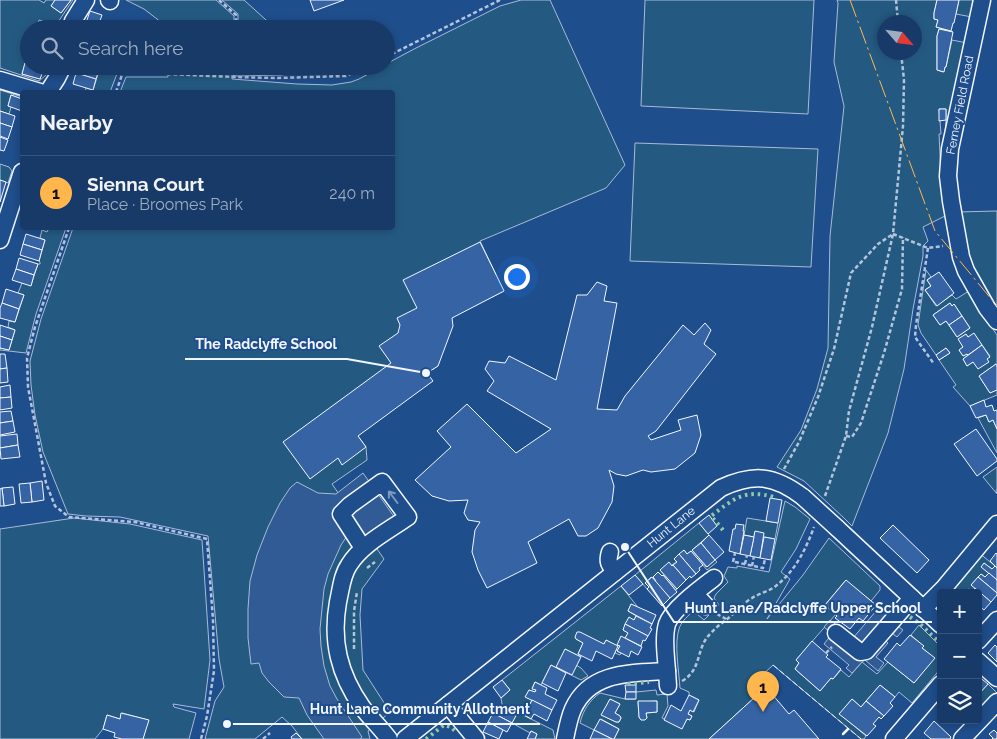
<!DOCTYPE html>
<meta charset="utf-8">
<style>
:root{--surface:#173a69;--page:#20416f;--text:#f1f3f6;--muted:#9eadc0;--line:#36547d;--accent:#ffb74d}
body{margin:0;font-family:Raleway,sans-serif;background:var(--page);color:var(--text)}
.controls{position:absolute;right:15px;bottom:15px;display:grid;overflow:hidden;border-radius:5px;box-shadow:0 2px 8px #0003}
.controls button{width:45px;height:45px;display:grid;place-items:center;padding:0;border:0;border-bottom:1px solid var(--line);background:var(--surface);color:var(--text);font:25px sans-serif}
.compass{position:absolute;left:877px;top:15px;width:45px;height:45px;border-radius:50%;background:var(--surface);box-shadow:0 2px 8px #0003;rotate:118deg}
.you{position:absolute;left:516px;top:276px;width:18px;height:18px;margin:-12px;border:4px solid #fff;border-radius:50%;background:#1a73e8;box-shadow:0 0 0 8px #1a73e833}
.badge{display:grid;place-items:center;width:32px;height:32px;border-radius:50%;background:var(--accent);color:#111;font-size:16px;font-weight:700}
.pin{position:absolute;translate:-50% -41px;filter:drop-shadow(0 1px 2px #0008)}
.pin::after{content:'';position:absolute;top:26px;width:18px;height:15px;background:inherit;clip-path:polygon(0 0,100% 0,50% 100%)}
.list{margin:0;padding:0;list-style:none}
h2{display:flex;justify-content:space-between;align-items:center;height:65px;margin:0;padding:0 20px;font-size:21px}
h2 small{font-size:16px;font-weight:400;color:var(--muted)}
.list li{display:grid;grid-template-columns:32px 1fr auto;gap:15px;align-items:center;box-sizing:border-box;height:75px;padding:0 20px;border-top:1px solid var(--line)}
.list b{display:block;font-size:19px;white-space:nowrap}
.list p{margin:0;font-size:16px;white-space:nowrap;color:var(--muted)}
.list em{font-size:16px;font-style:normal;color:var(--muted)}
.icon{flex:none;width:28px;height:28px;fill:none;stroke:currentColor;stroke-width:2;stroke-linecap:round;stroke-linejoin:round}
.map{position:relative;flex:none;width:997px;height:739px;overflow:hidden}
.search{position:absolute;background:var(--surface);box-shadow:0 2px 8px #0003;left:20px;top:20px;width:375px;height:55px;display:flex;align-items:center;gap:12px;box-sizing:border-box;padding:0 18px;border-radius:28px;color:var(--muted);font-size:19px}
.panel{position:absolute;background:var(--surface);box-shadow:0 2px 8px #0003;left:20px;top:90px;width:375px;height:140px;border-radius:5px}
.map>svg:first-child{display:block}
</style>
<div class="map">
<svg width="997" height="739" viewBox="0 0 997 739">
<rect width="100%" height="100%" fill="#1f4e8c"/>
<g fill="#245a82" stroke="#a8bbd7" fill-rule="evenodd">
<polygon points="0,0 39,0 44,3 46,0 55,0 51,6 61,13 71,0 73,0 56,25 39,20 36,29 29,29 29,64 25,63 22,74 40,79 44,68 50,70 45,76 39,81 0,68"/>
<polygon points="126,0 216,0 234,16 234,29 170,29 144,9"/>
<polygon points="222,0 244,0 276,29 238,29 238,14"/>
<polygon points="521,0 550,0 625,165 606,188 480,241 504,291 452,317 438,366 427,373 358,436 366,447 367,460 332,484 384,559 362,589 360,615 363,670 390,712 368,731 370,739 302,739 292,726 282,717 255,739 205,739 215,701 224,687 219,659 208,536 120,517 86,516 68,514 43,452 35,415 31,385 30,361 41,319 73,228 392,228 392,92 120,92 126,77 168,77 168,71 133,69 135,66 232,66 232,79 297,84 332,85 351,82 359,79 383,66 386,66 386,64 416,48 500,6"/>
<polygon points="645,0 814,0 808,114 641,106"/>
<path d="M 837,0 L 937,0 L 934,13 L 934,19 L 938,20 L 936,27 L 953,32 L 939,29 L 937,36 L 937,70 L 943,72 L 945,67 L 946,67 L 952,40 L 967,43 L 948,135 L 945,134 L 946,120 L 946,109 L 939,109 L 941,134 L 939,134 L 941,175 L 949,214 L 923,227 L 928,241 L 923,246 L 923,256 L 913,309 L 904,369 L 888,433 L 852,526 L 844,518 L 804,481 L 777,467 L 801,430 L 817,389 L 828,348 L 830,236 L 844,106 L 834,62 L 838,3 ZM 884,22 L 914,22 L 914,52 L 884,52 Z"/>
<polygon points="959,0 976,0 972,17 956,14"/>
<polygon points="96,66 120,66 110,92 85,92 86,88 93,90 100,68"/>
<polygon points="237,66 317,66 319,68 282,75 236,76"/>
<polygon points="0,90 22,97 22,99 11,95 8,106 11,107 9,114 0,111"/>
<polygon points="635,143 818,149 811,267 630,261"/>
<polygon points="0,164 9,167 12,171 8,183 0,180"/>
<polygon points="997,211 997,307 973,265 965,245 957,212"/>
<polygon points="49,228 66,228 36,314 26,353 0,350 0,348 9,350 15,330 8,327 9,321 15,322 24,295 18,293 22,283 31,285 38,264 40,264 40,262 39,261 45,240 40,238 42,230 47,232"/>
<path d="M 926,270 L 931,277 L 927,280 L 931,286 L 925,290 L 936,306 L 952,295 L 956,299 L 969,291 L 977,306 L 997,335 L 997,366 L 996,364 L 979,376 L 990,393 L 997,389 L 997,395 L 970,406 L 953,387 L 956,385 L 939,360 L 950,353 L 946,348 L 936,355 L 921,333 L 918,325 ZM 950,303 L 952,306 L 954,304 L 970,328 L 957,337 L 946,321 L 940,325 L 933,315 ZM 966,334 L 968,337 L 974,334 L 990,356 L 977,366 L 973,362 L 967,366 L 963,359 L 968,355 L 967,354 L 963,356 L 959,350 L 963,347 L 959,339 Z"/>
<polygon points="986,415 989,422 993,420 997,429 997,453 978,418"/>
<polygon points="997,467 997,489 996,491 997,494 983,477"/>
<path d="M 785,501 L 795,507 L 810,519 L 796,549 L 781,572 L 790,579 L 767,619 L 803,575 L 829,538 L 880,586 L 880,590 L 871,601 L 845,581 L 825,605 L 836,614 L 796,660 L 799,663 L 795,669 L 820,691 L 831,678 L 833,679 L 841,670 L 849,677 L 862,662 L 877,674 L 888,662 L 914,683 L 934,658 L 922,648 L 923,646 L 911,635 L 919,625 L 941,647 L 941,668 L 912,703 L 899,692 L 895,697 L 880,685 L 861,707 L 852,699 L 840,714 L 866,736 L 864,739 L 861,739 L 773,665 L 758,679 L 766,687 L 709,739 L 614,739 L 619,729 L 601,719 L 594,730 L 580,723 C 583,710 590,700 600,693 L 625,699 L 635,699 L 636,692 L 656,690 L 657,695 L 667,694 L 668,706 L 662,718 L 682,728 L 687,719 L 690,720 L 692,716 L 688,714 L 690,710 L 694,712 L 699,700 L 689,695 L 689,692 L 680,688 C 679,672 674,643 679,629 C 681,622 686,618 691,613 L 697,614 L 704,620 L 719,605 L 714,598 L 716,594 L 728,582 L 724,576 L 728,567 L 737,568 L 737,566 L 769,572 ZM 610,699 L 620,704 L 615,713 L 620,716 L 621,718 L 619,722 L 616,722 L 602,715 ZM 657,701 L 657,712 L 646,713 L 647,718 L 641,720 L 639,717 L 638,702 Z"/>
<polygon points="74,518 130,524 202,540 210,660 204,709 173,704 174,707 196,713 189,739 143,739 148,720 122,713 120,719 107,715 103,729 95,739 0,739 0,529"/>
<polygon points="747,518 778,523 775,539 765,537 764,539 763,539 755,532 754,537 744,535"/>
<path d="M 699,523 L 709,535 L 692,550 L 706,567 L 715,560 L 717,562 L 707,570 L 691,551 L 687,554 L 684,550 C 677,563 674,565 660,570 L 677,589 L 676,590 L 663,575 L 662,576 L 658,572 L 653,577 L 656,581 L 655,582 L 651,577 L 645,583 L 649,587 L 647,589 L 635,575 Z"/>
<polygon points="978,552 995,566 992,569 984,563 989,573 985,577 981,574 971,585 975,588 972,592 968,589 965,593 944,593"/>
<polygon points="621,586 637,606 637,607 631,604 628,611 636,616 634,620 629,618 623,630 628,633 625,638 618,645 620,646 617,651 621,653 620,655 615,653 617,646 606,640 604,644 575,637 576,639 583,643 578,654 581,656 581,657 565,649 576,665 581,668 588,676 581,680 551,665 541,685 535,682 532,688 536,690 535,692 529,690 526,697 532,700 527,710 523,708 521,714 553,730 555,739 535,739 537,734 531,731 530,733 512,723 516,714 501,706 502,704 501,698 510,690 502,680"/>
<polygon points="988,684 997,693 997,697 978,717 978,695"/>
</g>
<g fill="#305b95" stroke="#a8bbd7">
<polygon points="363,473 395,518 365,541 347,536 341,545 328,574 324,589 320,629 321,646 324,666 330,686 337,699 362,737 360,739 324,739 307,715 299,698 284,697 269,682 262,673 259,663 251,664 248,638 248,609 250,581 257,555 268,527 280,503 290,488 297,482 318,493 336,494"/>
<polygon points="882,604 900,619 895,624 903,630 897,637 889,631 883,639 888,643 876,657 884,663 878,671 865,660 862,662 852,673 846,668 849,665 824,644 832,634 824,627 830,620 853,638"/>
</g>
<g fill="#3563a3" stroke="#f2f6ff">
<polygon points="55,0 71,0 61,13 51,6"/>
<polygon points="310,0 344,0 314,11"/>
<polygon points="937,0 959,0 954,23 953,23 951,31 936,27 938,20 934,19 934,13"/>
<polygon points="90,11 102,15 97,29 84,29"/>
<polygon points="112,21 121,28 120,29 105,29"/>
<polygon points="939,29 953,32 946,67 945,67 944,72 937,70 937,36"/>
<polygon points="25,63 29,64 29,66 38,66 44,68 40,79 22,74"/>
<polygon points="78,66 96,66 100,67 96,79 76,73"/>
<polygon points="76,73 96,79 93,90 73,84"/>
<polygon points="11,95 22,99 22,111 8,106"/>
<polygon points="939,109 946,109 946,120 939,121"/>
<polygon points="0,111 15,116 12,127 0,123"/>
<polygon points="0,123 12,127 8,139 0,136"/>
<polygon points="0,137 8,140 4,151 0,150"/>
<polygon points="0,180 6,182 0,202"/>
<polygon points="26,234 45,240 42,250 23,244"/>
<polygon points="480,242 504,291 452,318 453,326 438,366 427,373 433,381 358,436 366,447 342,465 338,458 310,479 283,442 391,363 379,346 398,333 400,325 397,318 417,308 403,280"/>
<polygon points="23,244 42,250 39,261 20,255"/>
<polygon points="19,258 38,264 34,275 16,269"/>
<polygon points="16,269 34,275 31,286 12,280"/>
<polygon points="939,272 954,293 937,306 925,290 931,286 927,280"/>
<polygon points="597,282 607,286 604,301 617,303 597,409 617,410 625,396 683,325 694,335 705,323 711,330 704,344 716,354 656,431 648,436 651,440 681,430 678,420 697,415 701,435 695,453 675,469 651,472 643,470 626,476 616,474 609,470 614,486 612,502 598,528 586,536 578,536 569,519 528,542 537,563 487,588 478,570 472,552 475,530 480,522 468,520 464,513 468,500 449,501 432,496 415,480 451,447 437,431 467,404 516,453 551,429 487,391 494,381 485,369 489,361 505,363 509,356 556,380 577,295 587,295"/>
<polygon points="6,289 24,295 19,309 2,303"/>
<polygon points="2,303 19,309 15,322 0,318 0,308"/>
<polygon points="950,303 952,306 954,304 962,316 949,325 946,321 940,325 933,315"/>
<polygon points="962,316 970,328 957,337 949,325"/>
<polygon points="0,325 15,330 12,340 0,336"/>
<polygon points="974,333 982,345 968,355 967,354 963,356 959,350 963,347 958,339 966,334 968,337"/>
<polygon points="0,336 12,340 9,350 0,348"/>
<polygon points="982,345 990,357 987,359 989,362 978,369 973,362 967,366 963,359"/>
<polygon points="946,348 950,353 939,360 936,355"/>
<polygon points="0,354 5,354 7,368 0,369"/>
<polygon points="996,364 997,366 997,390 990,393 979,376"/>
<polygon points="7,368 8,382 0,383 0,369"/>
<polygon points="10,385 11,397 0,398 0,387"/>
<polygon points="11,397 12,408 0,410 0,398"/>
<polygon points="984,400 986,407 992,405 994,411 997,410 997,429 993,420 989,422 986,415 976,418 970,406"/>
<polygon points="11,411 13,421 0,423 0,412"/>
<polygon points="13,421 15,432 0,435 0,423"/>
<polygon points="976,429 997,459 997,461 977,476 954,444"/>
<polygon points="17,434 18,445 0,448 0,436"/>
<polygon points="18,445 20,457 1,459 0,448"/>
<polygon points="42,481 44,500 32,502 30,483"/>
<polygon points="30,483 32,502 21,503 19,484"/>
<polygon points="13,487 15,504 4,506 2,488"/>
<polygon points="2,488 4,506 0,506 0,489"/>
<polygon points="770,498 782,500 778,523 766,521"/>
<polygon points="709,515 717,526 708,534 699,523"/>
<polygon points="736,524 744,525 743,531 744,531 740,554 729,551 733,529 735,529"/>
<polygon points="893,525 929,560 917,573 880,538"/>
<polygon points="755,531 764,533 760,558 750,556"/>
<polygon points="709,535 724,552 715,560 701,543"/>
<polygon points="744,535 754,537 750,556 740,554"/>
<polygon points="764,537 775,539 771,560 760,558"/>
<polygon points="701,543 715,560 707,567 692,550"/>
<polygon points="684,550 687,554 691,551 703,565 699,568 700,570 696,574 679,554"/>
<polygon points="996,553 997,554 997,568 990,561"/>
<polygon points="679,554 696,574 691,578 690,576 686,580 673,565 677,562 674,559"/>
<polygon points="669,562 672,566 673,565 686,580 677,589 660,570"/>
<polygon points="984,563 992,569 995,566 997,568 997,580 981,567"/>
<polygon points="658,572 662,576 663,575 677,592 670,598 655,582 656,581 653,577"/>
<polygon points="989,573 997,580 997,593 978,577 981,574 985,577"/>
<polygon points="635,575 643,584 629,595 621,586"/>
<polygon points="652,577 670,598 662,606 647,589 649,587 645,583"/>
<polygon points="978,577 997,593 997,595 991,602 971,585"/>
<polygon points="846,580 876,605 863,621 859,618 850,629 835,618 837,616 825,605"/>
<polygon points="975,588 991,602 984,610 978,605 978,593 965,593 968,589 972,592"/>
<polygon points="631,604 656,615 652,624 628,611"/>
<polygon points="636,616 652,624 650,628 652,629 648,636 625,624 629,617 634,620"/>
<polygon points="625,624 648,636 645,641 643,640 641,646 625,638 628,633 623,630"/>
<polygon points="577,632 580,632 604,644 606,640 618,646 612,659 596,651 592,661 578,654 583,643 576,639 575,637"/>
<polygon points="910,635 924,646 922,648 935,658 914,683 884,659 897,643 900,646"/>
<polygon points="621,636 642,647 638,655 631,651 629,657 617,651 620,646 617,645"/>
<polygon points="812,641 828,655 826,657 841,669 833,679 831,678 820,691 795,669 799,663 796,660"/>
<polygon points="995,645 997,647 997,662 988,653"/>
<polygon points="565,649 581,657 572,675 556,667"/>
<polygon points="551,665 566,673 558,691 542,683"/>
<polygon points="978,676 988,684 978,695"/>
<polygon points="502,680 510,690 501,698 493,687"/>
<polygon points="535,682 547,688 545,694 557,700 552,710 525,697 529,690 535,692 536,690 532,689"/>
<polygon points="625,685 636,685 636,692 626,692"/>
<polygon points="880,685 895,697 890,703 893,706 884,716 866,701"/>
<polygon points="766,687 789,714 794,710 819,739 709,739"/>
<polygon points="626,692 636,692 636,699 625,699"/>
<polygon points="689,695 699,700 693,712 690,710 688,714 692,716 690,720 687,719 682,729 664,720 671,705 681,711"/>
<polygon points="610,699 620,704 615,713 620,716 621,718 619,722 616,722 601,715"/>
<polygon points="852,699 861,707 866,701 884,716 881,719 879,717 873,724 876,726 867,736 839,714"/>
<polygon points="532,700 552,710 547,721 534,714 531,719 521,713 523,708 527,710"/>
<polygon points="638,701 657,701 657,712 646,713 647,718 645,720 641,720 639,717"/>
<polygon points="497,705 517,714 512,723 493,713"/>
<polygon points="121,713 149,720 143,739 122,739 114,737 115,733 103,729 107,715 120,719"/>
<polygon points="493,713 512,723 507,732 488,722"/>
<polygon points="600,719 619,729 614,739 612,739 594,730"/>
<polygon points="934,721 951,737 950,739 931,739 924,733"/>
<polygon points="488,722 503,730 499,739 483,732"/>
<polygon points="594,730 612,739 590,739"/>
<polygon points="994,730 997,733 997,739 992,739 993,738 989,734"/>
<polygon points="531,731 537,734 535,739 527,739"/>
<polygon points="296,733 302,739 292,739 291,737"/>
</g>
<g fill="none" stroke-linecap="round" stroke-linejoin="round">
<defs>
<g id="minor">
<polyline points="109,0 110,1"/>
<polyline points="982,0 950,149 948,176 951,201 961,257 966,271 987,308 997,321"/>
<polyline points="70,29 73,21 86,0"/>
<polyline points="0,80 40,92"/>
<polyline points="48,92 57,78 63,66"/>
<polyline points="0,240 22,172"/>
<polyline points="837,528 941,625"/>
<path d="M 363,548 L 341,514 L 350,505 L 382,482 L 408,517 C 388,531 362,544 349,565 C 342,575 341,589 338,602 C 331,641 339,674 362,707 C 370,718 381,728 389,739"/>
<path d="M 610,552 C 607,562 609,564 615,572"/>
<polyline points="695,594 706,606"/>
<polyline points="923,609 943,589 997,524"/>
<polyline points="836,633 860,652 866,651 912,598"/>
<polyline points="978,641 997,620"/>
<polyline points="978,661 997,678"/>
<polyline points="667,671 668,686"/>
<polyline points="448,705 476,739"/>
<path d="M 405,739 L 721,488 C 754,473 774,475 803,497"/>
<path d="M 565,739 C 567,729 569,718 573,709 C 590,671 632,673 667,671 C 666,656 663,638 667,624 C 672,609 701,588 714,578"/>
<polyline points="894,739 941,684"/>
<polyline points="962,739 997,702"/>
</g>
</defs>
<use href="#minor" stroke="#f2f6ff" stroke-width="19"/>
<g stroke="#b3c4dc" stroke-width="2.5" stroke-dasharray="4 2.5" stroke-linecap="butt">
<polyline points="219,0 236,15 236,29"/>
<polyline points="896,0 898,22"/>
<polyline points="386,57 500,0"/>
<polyline points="234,77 234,66"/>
<polyline points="116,92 123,72 234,77 276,78 346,76 368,66"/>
<polyline points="69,228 35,327 27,358 28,387 46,483 55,506 69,517 135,522 207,539 213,620 214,671 207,716 201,739"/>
<polyline points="893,234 928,248 943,246"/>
<polyline points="928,248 916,325 915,337 934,364"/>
<polyline points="846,436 852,437 861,423 884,353 902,289 903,237"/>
<polyline points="784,469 799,442 818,397 834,349 851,273 878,244 893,234"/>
<polyline points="825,496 846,436 849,411 872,327 893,234 903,126 904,80 901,52"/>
<polyline points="733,562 735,553"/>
<polyline points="735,562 763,568 765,559"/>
<polyline points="745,564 747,555"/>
<polyline points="752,566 754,556"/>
<polyline points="367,568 375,562"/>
<polyline points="717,614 726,619"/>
<polyline points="354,649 354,611 357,592"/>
<polyline points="826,653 832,647"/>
<path d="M 682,681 C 703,669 695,648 711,633 C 717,626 725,621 732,615 C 738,609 745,602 752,598 C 760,593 770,591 777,585 C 795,571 806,549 814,527"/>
<polyline points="263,739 270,733"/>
</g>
<use href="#minor" stroke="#1f4e8c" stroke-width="16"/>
<defs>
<polyline id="minor-bridge" points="803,497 837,528"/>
</defs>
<use href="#minor-bridge" stroke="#f2f6ff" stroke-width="19" stroke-linecap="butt"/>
<use href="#minor-bridge" stroke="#1f4e8c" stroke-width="16"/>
<g stroke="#97c8a6" stroke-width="4" stroke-dasharray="2.5 4" stroke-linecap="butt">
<path d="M 723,530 L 711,516 C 735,498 744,489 774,497"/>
<polyline points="910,617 920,624 941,644"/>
<polyline points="628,684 649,682"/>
<polyline points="426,739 444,725 451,727 455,731"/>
</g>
<polyline stroke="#f2f6ff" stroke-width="1" stroke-dasharray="6 2.5" stroke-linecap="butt" points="773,665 861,739"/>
<polyline stroke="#f2f6ff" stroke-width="2.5" points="843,734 848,729"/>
<polyline stroke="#ffb74d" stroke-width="1" stroke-dasharray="18 4 2.5 4" stroke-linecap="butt" points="850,0 935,231 997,306"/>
</g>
<defs><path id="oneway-shaft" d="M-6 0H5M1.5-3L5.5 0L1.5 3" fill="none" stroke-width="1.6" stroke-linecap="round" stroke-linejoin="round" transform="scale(1.25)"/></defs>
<use stroke="#7e9ac0" href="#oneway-shaft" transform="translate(393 497) rotate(-127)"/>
<g text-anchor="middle" stroke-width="4" stroke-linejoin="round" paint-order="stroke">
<g font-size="12" fill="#f2f6ff" stroke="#1f4e8c">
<text transform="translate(960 105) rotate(-79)" y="4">Ferney Field Road</text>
<text transform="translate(671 527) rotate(-39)" y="4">Hunt Lane</text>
</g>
</g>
<path fill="none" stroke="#f2f6ff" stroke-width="2" d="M426 373L347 359H185M625 547L674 622H932M227 724L299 724H540"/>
<g fill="#f2f6ff" stroke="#1f4e8c" stroke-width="2">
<circle cx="426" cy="373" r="5"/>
<circle cx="625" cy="547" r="5"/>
<circle cx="227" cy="724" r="5"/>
</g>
<g font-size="14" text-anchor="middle" font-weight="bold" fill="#f2f6ff" stroke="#1f4e8c" stroke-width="4" stroke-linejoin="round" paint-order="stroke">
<text x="266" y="349">The Radclyffe School</text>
<text x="803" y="613">Hunt Lane/Radclyffe Upper School</text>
<text x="420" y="714">Hunt Lane Community Allotment</text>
</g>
</svg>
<div class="controls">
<button>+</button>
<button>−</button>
<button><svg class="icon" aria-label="layers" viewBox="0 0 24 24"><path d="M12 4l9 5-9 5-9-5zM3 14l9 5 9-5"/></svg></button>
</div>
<svg class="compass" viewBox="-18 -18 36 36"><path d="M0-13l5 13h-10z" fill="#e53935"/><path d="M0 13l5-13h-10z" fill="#9eadc0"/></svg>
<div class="you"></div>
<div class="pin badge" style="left:763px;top:712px">1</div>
<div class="search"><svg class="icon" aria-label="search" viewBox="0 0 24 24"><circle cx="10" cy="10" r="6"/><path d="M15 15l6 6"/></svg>Search here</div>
<section class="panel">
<h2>Nearby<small></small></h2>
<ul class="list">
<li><span class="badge">1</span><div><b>Sienna Court</b><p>Place · Broomes Park</p></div><em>240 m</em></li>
</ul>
</section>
</div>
